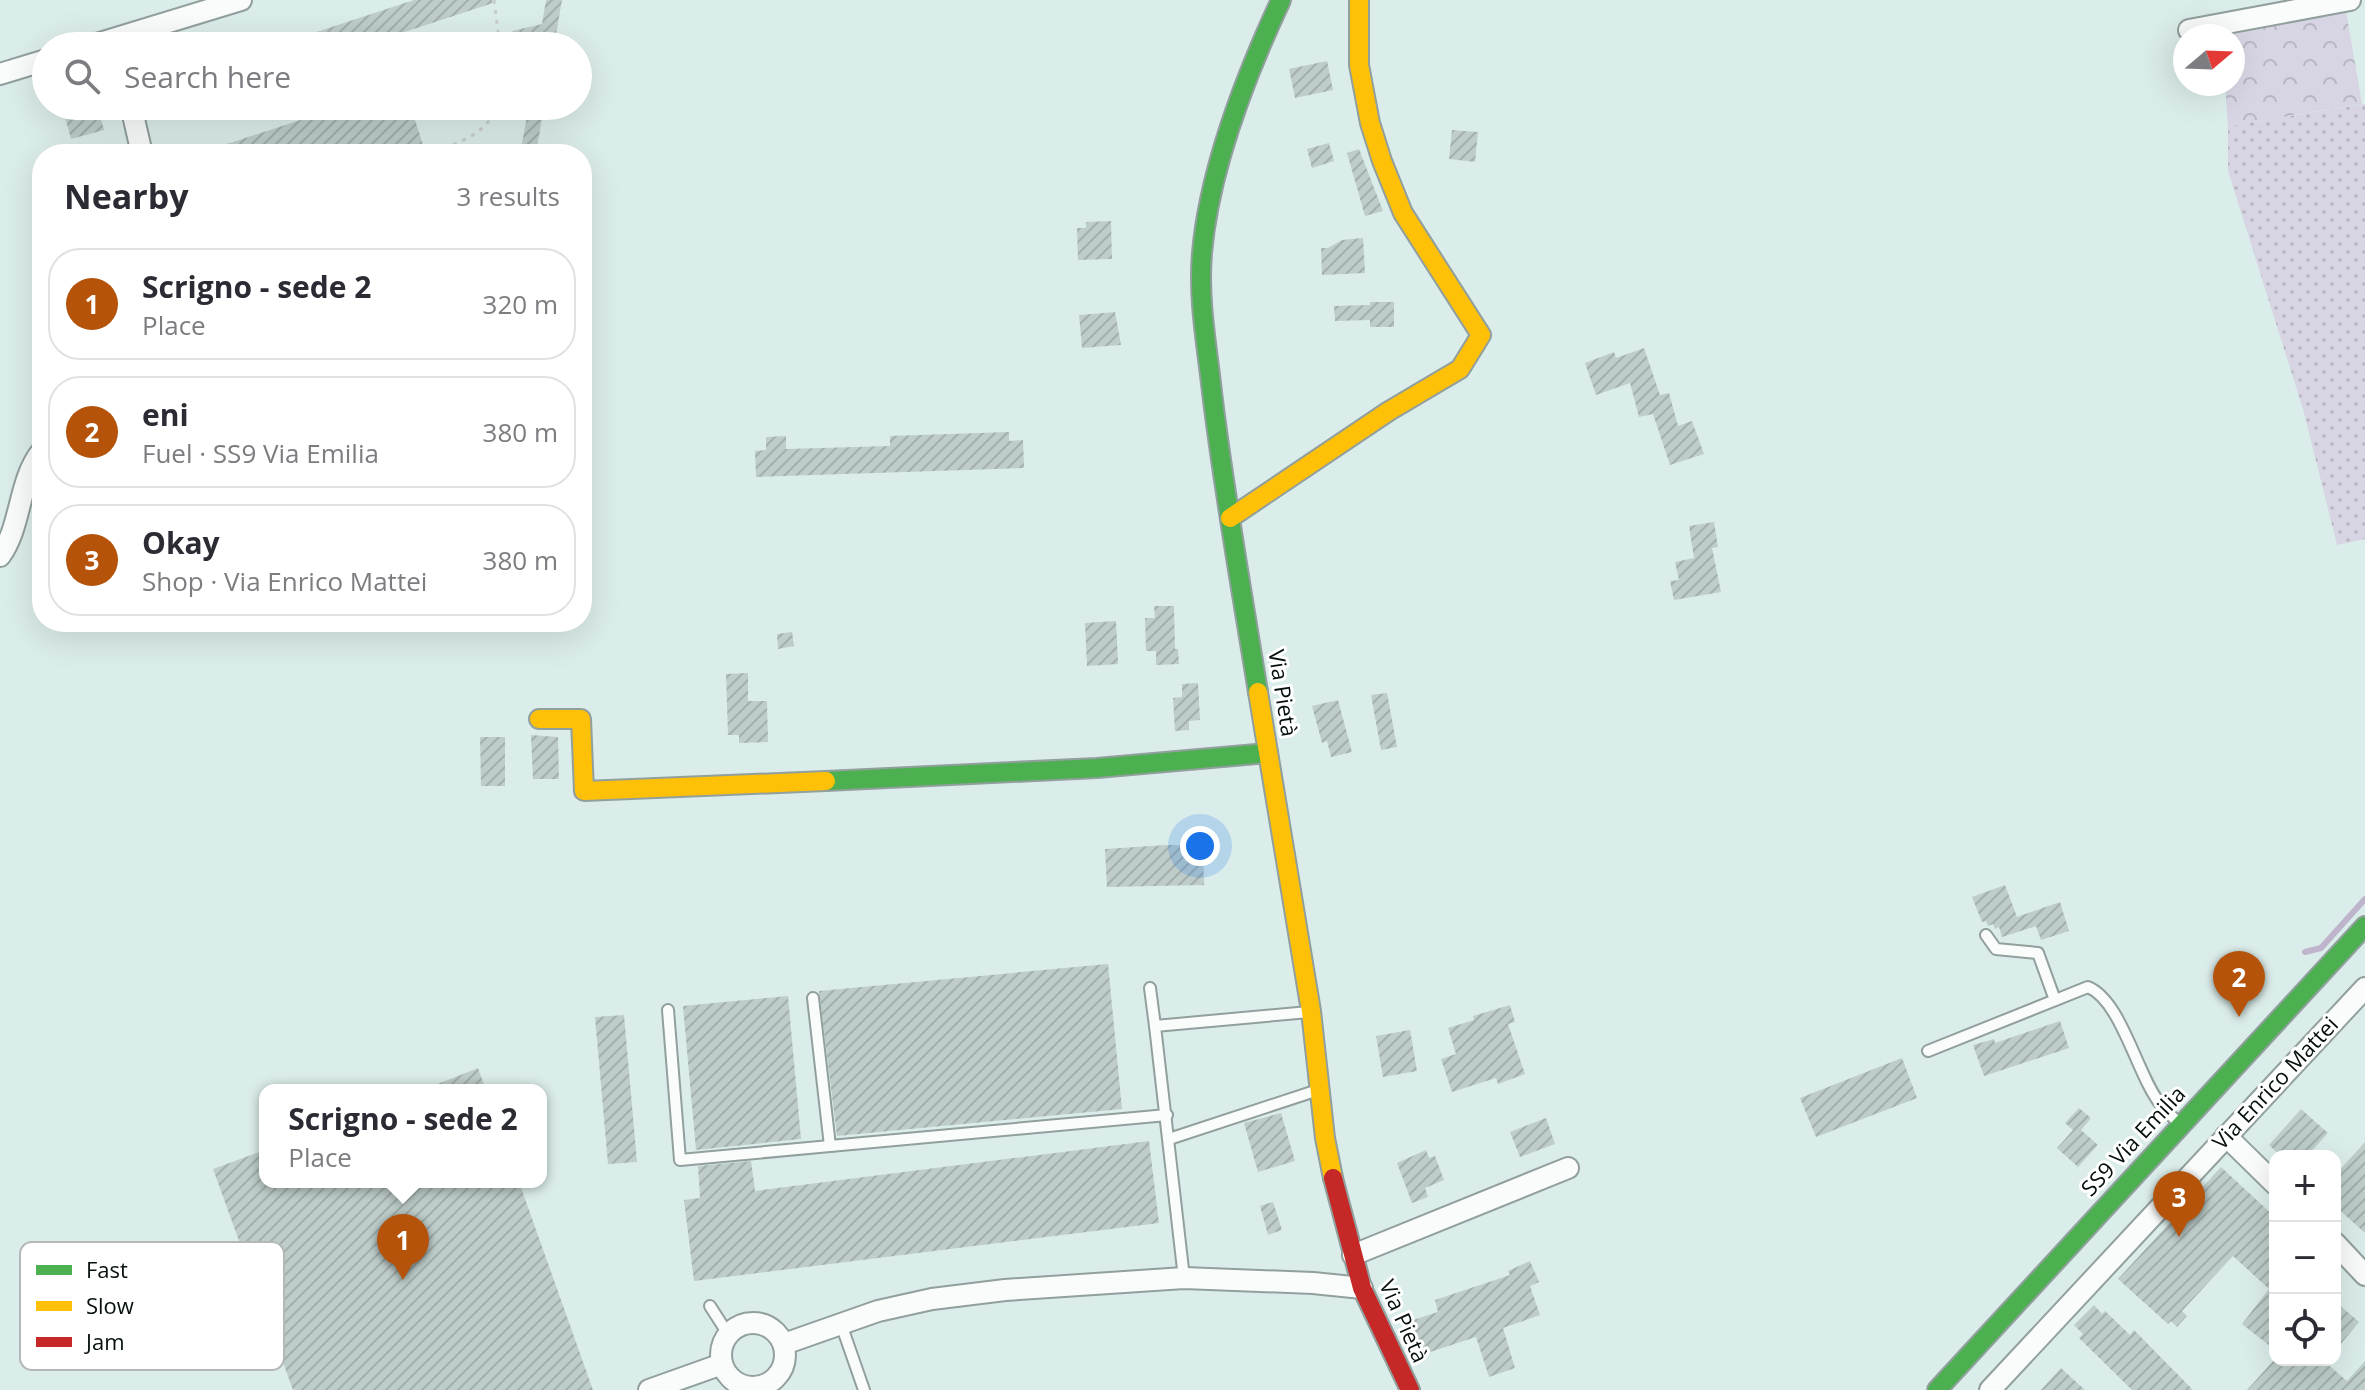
<!DOCTYPE html>
<meta charset="utf-8">
<style>
:root{--surface:#fff;--page:#f7f7f7;--text:#2b2b33;--muted:#7c7c81;--line:#e1e1e2;--accent:#b45309}
body{margin:0;font-family:"Open Sans",sans-serif;background:var(--page);color:var(--text)}
.controls{position:absolute;right:24px;bottom:24px;display:grid;overflow:hidden;border-radius:16px;box-shadow:0 8px 32px #0002}
.controls button{width:72px;height:72px;display:grid;place-items:center;padding:0;border:0;border-bottom:2px solid var(--line);background:var(--surface);color:var(--text);font:40px sans-serif}
.compass{position:absolute;left:2173px;top:24px;width:72px;height:72px;border-radius:50%;background:var(--surface);box-shadow:0 8px 32px #0002;rotate:71deg}
.you{position:absolute;left:1200px;top:846px;width:28px;height:28px;margin:-20px;border:6px solid #fff;border-radius:50%;background:#1a73e8;box-shadow:0 0 0 12px #1a73e833}
.badge{display:grid;place-items:center;width:52px;height:52px;border-radius:50%;background:var(--accent);color:#fff;font-size:26px;font-weight:700}
.pin{position:absolute;translate:-50% -66px;filter:drop-shadow(0 2px 4px #0008)}
.pin::after{content:'';position:absolute;top:42px;width:28px;height:24px;background:inherit;clip-path:polygon(0 0,100% 0,50% 100%)}
.popup{position:absolute;left:259px;top:1084px;width:288px;height:104px;box-sizing:border-box;display:grid;place-content:center;border-radius:16px;background:var(--surface);filter:drop-shadow(0 2px 6px #0005);font-size:26px;white-space:nowrap;color:var(--muted)}
.popup b{font-size:30px;color:var(--text)}
.popup::after{content:'';position:absolute;left:50%;top:100%;margin-left:-16px;border:16px solid transparent;border-top-color:var(--surface)}
.list{margin:0;padding:0;list-style:none}
h2{display:flex;justify-content:space-between;align-items:center;height:104px;margin:0;padding:0 32px;font-size:34px}
h2 small{font-size:26px;font-weight:400;color:var(--muted)}
.list li{display:grid;grid-template-columns:52px 1fr auto;gap:24px;align-items:center;box-sizing:border-box;height:112px;margin:0 16px 16px;padding:0 16px;border:2px solid var(--line);border-radius:32px}
.list b{display:block;font-size:30px;white-space:nowrap}
.list p{margin:0;font-size:26px;white-space:nowrap;color:var(--muted)}
.list em{font-size:26px;font-style:normal;color:var(--muted)}
.icon{flex:none;width:44px;height:44px;fill:none;stroke:currentColor;stroke-width:2;stroke-linecap:round;stroke-linejoin:round}
.map{position:relative;flex:none;width:2365px;height:1390px;overflow:hidden}
.search{position:absolute;background:var(--surface);box-shadow:0 8px 32px #0002;left:32px;top:32px;width:560px;height:88px;display:flex;align-items:center;gap:20px;box-sizing:border-box;padding:0 28px;border-radius:44px;color:var(--muted);font-size:30px}
.panel{position:absolute;background:var(--surface);box-shadow:0 8px 32px #0002;left:32px;top:144px;width:560px;height:488px;border-radius:32px}
.map>svg:first-child{display:block}
</style>
<div class="map">
<svg width="2365" height="1390" viewBox="0 0 2365 1390">
<defs>
<pattern id="grass-dots" width="8" height="8" patternUnits="userSpaceOnUse" patternTransform="scale(2)"><rect width="8" height="8" fill="#d7d5e3"/><path d="M2 2h.1M6 6h.1" fill="none" stroke="#b7b6c2" stroke-width="1.8" stroke-linecap="round"/></pattern>
<pattern id="forest-crowns" width="20" height="18" patternUnits="userSpaceOnUse" patternTransform="scale(2)"><rect width="20" height="18" fill="#d7d5e3"/><path d="M2 6a3 3 0 1 1 6 0M12 15a3 3 0 1 1 6 0" fill="none" stroke="#b7b6c2"/></pattern>
<pattern id="building-hatch" width="6" height="6" patternUnits="userSpaceOnUse" patternTransform="scale(2)"><rect width="6" height="6" fill="#becdca"/><path d="M-1 1l2-2M0 6l6-6M5 7l2-2" fill="none" stroke="#a2afac"/></pattern>
</defs>
<rect width="100%" height="100%" fill="#dbedea"/>
<polygon fill="url(#grass-dots)" points="2365,104 2365,539 2337,545 2303,409 2228,171 2228,126"/>
<polygon fill="url(#forest-crowns)" points="2346,11 2362,104 2228,126 2225,84 2233,84 2233,36 2222,35"/>
<g fill="none" stroke-linecap="round" stroke-linejoin="round">
<polyline stroke="#beb4cc" stroke-width="6" points="2305,952 2321,948 2365,899"/>
</g>
<g fill="url(#building-hatch)">
<polygon points="414,0 492,0 493,3 362,46 284,46 283,43"/>
<polygon points="546,0 562,0 554,46 516,46 512,31 542,24"/>
<polygon points="1327,61 1333,90 1295,98 1289,69"/>
<polygon points="62,106 97,106 104,130 71,139"/>
<polygon points="343,106 449,106 449,109 415,120 426,154 410,154 409,146 385,154 345,154 342,144 312,154 206,154 206,151"/>
<polygon points="529,106 544,106 536,154 520,154"/>
<polygon points="1452,130 1478,132 1475,162 1449,159"/>
<polygon points="1329,143 1334,161 1312,168 1307,149"/>
<polygon points="1359,149 1383,211 1365,216 1347,153"/>
<polygon points="1111,221 1112,259 1078,260 1077,228 1086,228 1086,222"/>
<polygon points="1363,238 1365,273 1322,275 1321,248 1328,248 1342,240"/>
<polygon points="1370,302 1394,302 1394,327 1370,327 1370,320 1335,321 1334,306 1370,305"/>
<polygon points="1115,312 1121,345 1082,348 1079,315"/>
<polygon points="1644,348 1660,395 1669,393 1678,426 1692,421 1704,454 1670,465 1653,414 1639,417 1630,383 1596,395 1585,363 1614,352 1616,358"/>
<polygon points="1009,432 1009,441 1023,440 1024,468 756,477 755,451 766,450 766,437 786,436 786,449 890,446 890,436"/>
<polygon points="1714,522 1718,547 1712,548 1721,592 1674,600 1670,581 1679,580 1675,562 1694,558 1689,526"/>
<polygon points="1154,606 1174,606 1175,649 1178,649 1179,664 1156,665 1156,651 1146,651 1145,618 1155,618"/>
<polygon points="1116,621 1118,664 1087,666 1085,623"/>
<polygon points="792,632 794,646 778,649 777,634"/>
<polygon points="748,673 748,701 767,701 768,742 739,743 739,735 728,735 726,674"/>
<polygon points="1198,683 1200,720 1189,721 1189,730 1175,731 1173,698 1182,697 1182,684"/>
<polygon points="1387,693 1397,747 1381,750 1371,695"/>
<polygon points="1338,700 1352,752 1331,757 1327,741 1322,743 1312,706"/>
<polygon points="531,735 558,737 559,779 533,779"/>
<polygon points="480,737 505,737 505,786 481,786"/>
<polygon points="1166,845 1203,845 1204,885 1107,887 1105,849"/>
<polygon points="2005,885 2017,917 2060,902 2069,931 2041,940 2036,926 2002,937 1999,927 1995,929 1993,924 1988,926 1986,921 1982,922 1972,897"/>
<polygon points="1108,964 1122,1109 837,1136 819,991"/>
<polygon points="788,996 801,1139 696,1150 683,1006"/>
<polygon points="1510,1005 1515,1022 1508,1024 1525,1074 1498,1084 1496,1078 1452,1092 1441,1059 1456,1054 1448,1028 1474,1020 1473,1016"/>
<polygon points="624,1015 637,1162 608,1164 595,1017"/>
<polygon points="2060,1021 2069,1048 1984,1076 1973,1045 1994,1039 1995,1043"/>
<polygon points="1410,1030 1417,1071 1383,1077 1376,1036"/>
<polygon points="1902,1058 1917,1098 1816,1137 1800,1098"/>
<polygon points="478,1068 486,1090 425,1090 425,1089"/>
<polygon points="2079,1108 2091,1118 2081,1130 2098,1145 2078,1167 2057,1148 2073,1130 2065,1123"/>
<polygon points="2301,1109 2328,1133 2307,1156 2281,1156 2269,1145"/>
<polygon points="1281,1113 1295,1161 1258,1172 1244,1123"/>
<polygon points="1546,1118 1555,1144 1520,1157 1510,1132"/>
<polygon points="1149,1141 1159,1223 694,1281 684,1200 700,1198 698,1166 751,1161 755,1191"/>
<polygon points="2365,1142 2365,1233 2335,1206 2335,1175"/>
<polygon points="265,1150 265,1182 519,1182 593,1390 293,1390 213,1169"/>
<polygon points="1426,1150 1429,1158 1435,1156 1444,1180 1425,1188 1428,1197 1412,1203 1397,1163"/>
<polygon points="2221,1167 2275,1217 2275,1350 2242,1324 2269,1289 2233,1256 2182,1311 2187,1316 2177,1327 2171,1321 2168,1324 2118,1279"/>
<polygon points="1273,1202 1282,1230 1268,1235 1260,1206"/>
<polygon points="1530,1261 1539,1282 1530,1286 1540,1315 1503,1328 1515,1368 1489,1377 1476,1337 1418,1356 1407,1322 1438,1312 1435,1300 1510,1275 1508,1271"/>
<polygon points="2335,1301 2359,1322 2335,1351"/>
<polygon points="2094,1305 2102,1314 2105,1311 2130,1335 2134,1330 2193,1390 2132,1390 2079,1338 2083,1334 2074,1325"/>
<polygon points="2274,1360 2323,1360 2347,1381 2365,1361 2365,1390 2247,1390"/>
<polygon points="2061,1368 2085,1390 2041,1390"/>
</g>
<g fill="none" stroke-linecap="round" stroke-linejoin="round">
<defs>
<g id="lane">
<polyline points="1986,935 1996,949 2038,953 2055,1000"/>
<polyline points="1150,988 1155,1026"/>
<polyline points="813,998 830,1146 1167,1115"/>
<polyline points="668,1010 680,1160 830,1146"/>
<path d="M 1928,1051 L 2088,987 C 2122,1001 2137,1076 2161,1105 C 2166,1112 2173,1117 2179,1123"/>
<polyline points="1169,1139 1318,1090"/>
<polyline points="1184,1278 1155,1026 1309,1012"/>
<polyline points="710,1306 728,1334"/>
<polyline points="841,1324 864,1390"/>
</g>
<g id="street">
<polyline points="2189,30 2350,0"/>
<polyline points="90,46 241,0"/>
<polyline points="0,74 46,60"/>
<polyline points="131,106 142,154"/>
<path d="M 0,556 C 22,526 18,480 42,451"/>
<polyline points="2226,1136 2275,1184"/>
<polyline points="2335,1243 2365,1275"/>
<polyline points="1353,1255 1568,1168"/>
<circle cx="753" cy="1355" r="32"/>
<polyline points="784,1344 878,1311 932,1299 1005,1290 1184,1278 1313,1283 1362,1288"/>
<polyline points="649,1390 722,1364"/>
<polyline points="1990,1390 2365,988"/>
</g>
<g id="fast">
<path d="M 1258,692 C 1242,592 1224,493 1212,392 C 1207,346 1198,300 1202,253 C 1209,171 1246,75 1281,0"/>
<polyline points="826,781 1097,768 1268,753"/>
<polyline points="1937,1390 2365,926"/>
</g>
<g id="slow">
<polyline points="1230,518 1389,411 1460,369 1481,335 1403,213 1382,161 1370,123 1359,65 1359,0"/>
<polyline points="1258,692 1311,1011 1325,1138 1333,1178"/>
<polyline points="539,719 581,719 584,791 826,781"/>
</g>
<polyline id="jam" points="1333,1178 1362,1288 1410,1390"/>
</defs>
<use href="#lane" stroke="#919f9d" stroke-width="14"/>
<use href="#street" stroke="#919f9d" stroke-width="24"/>
<use href="#fast" stroke="#919f9d" stroke-width="22"/>
<use href="#slow" stroke="#919f9d" stroke-width="22"/>
<use href="#jam" stroke="#919f9d" stroke-width="22"/>
<g stroke="#c8cecc" stroke-width="3" stroke-dasharray="4 6" stroke-linecap="butt">
<polyline points="494,0 500,46"/>
<path d="M 444,149 C 467,138 488,132 497,106"/>
</g>
<use href="#lane" stroke="#fafcfc" stroke-width="10"/>
<use href="#street" stroke="#fafcfc" stroke-width="20"/>
<use href="#fast" stroke="#4caf50" stroke-width="18"/>
<use href="#slow" stroke="#ffc107" stroke-width="18"/>
<use href="#jam" stroke="#c62828" stroke-width="18"/>
</g>
<g text-anchor="middle" stroke-width="6" stroke-linejoin="round" paint-order="stroke">
<g font-size="22" fill="#040f0e" stroke="#fff">
<text transform="translate(1283 693) rotate(81)" y="8">Via Pietà</text>
<text transform="translate(2275 1083) rotate(-47)" y="8">Via Enrico Mattei</text>
<text transform="translate(2133 1141) rotate(-47)" y="8">SS9 Via Emilia</text>
<text transform="translate(1404 1321) rotate(66)" y="8">Via Pietà</text>
</g>
</g>
<rect x="20" y="1242" width="264" height="128" rx="12" fill="#fff" stroke="#b4b7b7" stroke-width="2"/>
<rect x="36" y="1265" width="36" height="10" fill="#4caf50"/>
<rect x="36" y="1301" width="36" height="10" fill="#ffc107"/>
<rect x="36" y="1337" width="36" height="10" fill="#c62828"/>
<g font-size="22" fill="#040f0e">
<text x="86" y="1278">Fast</text>
<text x="86" y="1314">Slow</text>
<text x="86" y="1350">Jam</text>
</g>
</svg>
<div class="controls">
<button>+</button>
<button>−</button>
<button><svg class="icon" aria-label="locate" viewBox="0 0 24 24"><circle cx="12" cy="12" r="6"/><path d="M12 2v4M12 18v4M2 12h4M18 12h4"/></svg></button>
</div>
<svg class="compass" viewBox="-18 -18 36 36"><path d="M0-13l5 13h-10z" fill="#e53935"/><path d="M0 13l5-13h-10z" fill="#7c7c81"/></svg>
<div class="you"></div>
<div class="pin badge" style="left:403px;top:1280px">1</div>
<div class="popup"><b>Scrigno - sede 2</b>Place</div>
<div class="pin badge" style="left:2239px;top:1017px">2</div>
<div class="pin badge" style="left:2179px;top:1237px">3</div>
<div class="search"><svg class="icon" aria-label="search" viewBox="0 0 24 24"><circle cx="10" cy="10" r="6"/><path d="M15 15l6 6"/></svg>Search here</div>
<section class="panel">
<h2>Nearby<small>3 results</small></h2>
<ul class="list">
<li><span class="badge">1</span><div><b>Scrigno - sede 2</b><p>Place</p></div><em>320 m</em></li>
<li><span class="badge">2</span><div><b>eni</b><p>Fuel · SS9 Via Emilia</p></div><em>380 m</em></li>
<li><span class="badge">3</span><div><b>Okay</b><p>Shop · Via Enrico Mattei</p></div><em>380 m</em></li>
</ul>
</section>
</div>
